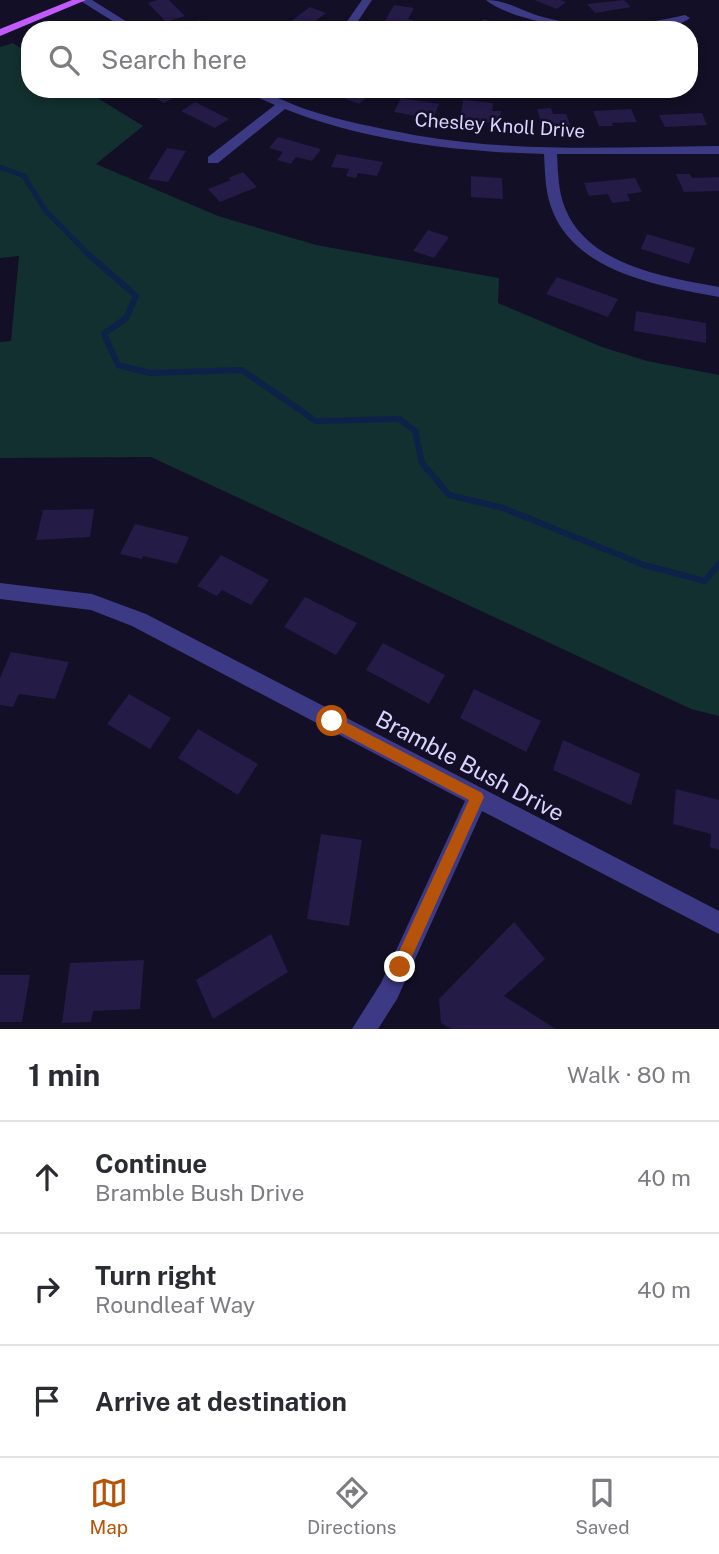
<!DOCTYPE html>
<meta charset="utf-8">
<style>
:root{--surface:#fff;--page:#f2f2f3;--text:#2b2b33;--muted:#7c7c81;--line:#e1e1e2;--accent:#b45309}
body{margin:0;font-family:"Public Sans",sans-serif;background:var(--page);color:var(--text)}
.stop{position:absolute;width:21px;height:21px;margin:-16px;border:5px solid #b45309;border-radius:50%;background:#fff}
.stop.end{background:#b45309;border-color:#fff;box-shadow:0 2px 7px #0008}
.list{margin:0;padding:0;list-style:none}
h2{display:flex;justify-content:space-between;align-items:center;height:91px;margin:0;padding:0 28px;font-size:30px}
h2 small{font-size:23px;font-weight:400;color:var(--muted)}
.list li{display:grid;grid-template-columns:46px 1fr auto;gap:21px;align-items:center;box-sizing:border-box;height:112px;padding:0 28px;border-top:2px solid var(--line)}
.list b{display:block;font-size:26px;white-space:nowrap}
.list p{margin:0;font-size:23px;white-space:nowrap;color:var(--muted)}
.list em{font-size:23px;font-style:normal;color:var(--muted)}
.icon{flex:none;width:38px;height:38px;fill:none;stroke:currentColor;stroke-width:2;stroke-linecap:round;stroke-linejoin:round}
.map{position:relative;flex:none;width:719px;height:1029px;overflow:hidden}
.search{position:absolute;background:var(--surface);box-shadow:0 4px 10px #0003;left:21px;right:21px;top:21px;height:77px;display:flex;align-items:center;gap:18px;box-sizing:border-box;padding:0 24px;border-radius:28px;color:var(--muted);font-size:26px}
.sheet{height:427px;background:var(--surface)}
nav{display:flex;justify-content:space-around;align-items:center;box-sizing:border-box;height:98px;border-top:2px solid var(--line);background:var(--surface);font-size:19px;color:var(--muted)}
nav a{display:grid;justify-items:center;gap:4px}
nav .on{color:var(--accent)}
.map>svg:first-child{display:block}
</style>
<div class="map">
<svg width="719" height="1029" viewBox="0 0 719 1029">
<rect width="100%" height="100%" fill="#130f26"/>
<polygon fill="#12302f" points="13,43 30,54 30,89 83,89 143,126 96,164 218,216 316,245 499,278 498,303 602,347 647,361 719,375 719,716 691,709 151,457 0,458 0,342 11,341 19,256 0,258 0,47"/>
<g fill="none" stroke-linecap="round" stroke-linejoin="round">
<polyline stroke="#0c2248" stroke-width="5" points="0,167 24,176 45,210 90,256"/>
<polyline stroke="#0c2248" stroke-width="6" points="88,254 136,296 126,318 104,334 118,365 150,373 242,370 316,421 399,419 415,431 422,463 449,495 503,508 644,565 705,581 719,564"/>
</g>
<g fill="#241b47">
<polygon points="157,0 169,0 185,16 166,22 148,3"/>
<polygon points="534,0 560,0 566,2 557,9"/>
<polygon points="624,0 631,7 595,13 587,4"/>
<polygon points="394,5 414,8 408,19 413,20 411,25 400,23 396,30 381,28"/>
<polygon points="310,7 326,13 314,22 318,23 311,29 290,22"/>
<polygon points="484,19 508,27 505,30 474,28"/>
<polygon points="200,20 215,30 183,27"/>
<polygon points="142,89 173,89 181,94 164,103"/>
<polygon points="322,89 355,89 369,95 359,104"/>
<polygon points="401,98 439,104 433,119 394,112"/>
<polygon points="463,100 493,103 492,111 501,111 500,123 460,122"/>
<polygon points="195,102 229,119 215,128 181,111"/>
<polygon points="551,108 553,114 566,114 571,127 543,128 537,109"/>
<polygon points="631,109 637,122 612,123 613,126 599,126 593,111"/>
<polygon points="702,113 707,125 665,127 659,115"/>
<polygon points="278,137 321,149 312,161 296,157 291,164 277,160 283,152 269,148"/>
<polygon points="167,148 186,151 168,182 148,179"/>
<polygon points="337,154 383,162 377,176 358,173 356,178 346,176 349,169 331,167"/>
<polygon points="243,172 257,187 220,202 208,189 231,180 228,178"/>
<polygon points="676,174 690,174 692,178 719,177 719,191 684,192"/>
<polygon points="471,176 502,178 503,199 471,197"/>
<polygon points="635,178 642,192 627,194 630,201 612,203 608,194 589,196 584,183"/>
<polygon points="428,230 449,237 434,258 413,251"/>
<polygon points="647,234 695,248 689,264 641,249"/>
<polygon points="557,277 618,299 608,317 546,294"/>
<polygon points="636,311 706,323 706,343 634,331"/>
<polygon points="94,509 90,537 36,540 43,510"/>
<polygon points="135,524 189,537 177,564 143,556 142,559 120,554"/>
<polygon points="221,555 269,580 251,605 222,590 217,596 197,586"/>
<polygon points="305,597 357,623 336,655 284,627"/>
<polygon points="383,643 445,675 429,704 366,670"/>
<polygon points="11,652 69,662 55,699 19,694 13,707 0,705 0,678"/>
<polygon points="474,689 541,721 526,752 460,718"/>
<polygon points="129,694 171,718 150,749 107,724"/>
<polygon points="198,729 258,764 238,795 178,758"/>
<polygon points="563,740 640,774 631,805 553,770"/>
<polygon points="676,789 719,800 719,850 710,847 711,834 673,824"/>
<polygon points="321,834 362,840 349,926 307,919"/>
<polygon points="514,922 545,959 504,996 556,1029 451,1029 441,1023 439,999"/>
<polygon points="271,934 288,972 213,1019 196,980"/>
<polygon points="144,960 140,1009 93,1011 91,1022 62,1023 70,963"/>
<polygon points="0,975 30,975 22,1022 0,1022"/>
</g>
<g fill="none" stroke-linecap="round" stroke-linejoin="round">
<g fill="#3d3a85" fill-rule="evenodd">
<polygon points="79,0 92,0 140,30 127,30"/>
<polygon points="362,0 372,0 352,30 341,30"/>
<path d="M 486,0 C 507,0 523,12 543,17 C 591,30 637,26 685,15 L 690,18 C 654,44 520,28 486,0 Z"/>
<path d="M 239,89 C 263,89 283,101 305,109 C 341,121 378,128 414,135 C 514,153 618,147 719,146 L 719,154 L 557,154 C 558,172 558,191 565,208 C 588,266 666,277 719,287 L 719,297 C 660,286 574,273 551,207 C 545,190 545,171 544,154 C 458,152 365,141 285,109 L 218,163 L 208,163 L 208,157 L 275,105 Z"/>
<polygon points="0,583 92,594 146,614 719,911 719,934 482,811 397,999 378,1029 352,1029 381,983 465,801 132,626 91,610 0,599"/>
</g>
<polygon fill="#c25bff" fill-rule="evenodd" points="72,0 86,0 0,36 0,29"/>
</g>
<polygon fill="#b45309" points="332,715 482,793 484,797 405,972 400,974 394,972 392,967 469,800 328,726 326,721"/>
<g text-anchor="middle" stroke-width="5" stroke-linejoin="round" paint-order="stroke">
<g font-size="19" fill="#d9d4ff" stroke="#130f26">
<text transform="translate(500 125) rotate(4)" y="7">Chesley Knoll Drive</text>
</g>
<g font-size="23" fill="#d9d4ff" stroke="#130f26">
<text transform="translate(470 766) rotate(28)" y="8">Bramble Bush Drive</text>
</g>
</g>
</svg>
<div class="stop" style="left:332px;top:721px"></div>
<div class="stop end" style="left:400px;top:967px"></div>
<div class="search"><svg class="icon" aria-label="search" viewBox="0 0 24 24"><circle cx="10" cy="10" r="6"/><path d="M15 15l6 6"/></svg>Search here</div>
</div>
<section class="sheet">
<h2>1 min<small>Walk · 80 m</small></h2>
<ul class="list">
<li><svg class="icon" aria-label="ahead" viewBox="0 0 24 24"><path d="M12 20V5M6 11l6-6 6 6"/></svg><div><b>Continue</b><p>Bramble Bush Drive</p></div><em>40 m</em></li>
<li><svg class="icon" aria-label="right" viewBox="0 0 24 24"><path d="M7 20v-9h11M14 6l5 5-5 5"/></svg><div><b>Turn right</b><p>Roundleaf Way</p></div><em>40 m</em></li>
<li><svg class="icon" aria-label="arrive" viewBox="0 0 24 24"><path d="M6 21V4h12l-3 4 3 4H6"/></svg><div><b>Arrive at destination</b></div></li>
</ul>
</section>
<nav>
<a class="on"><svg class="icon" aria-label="map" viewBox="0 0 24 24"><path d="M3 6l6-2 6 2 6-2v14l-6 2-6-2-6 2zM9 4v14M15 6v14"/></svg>Map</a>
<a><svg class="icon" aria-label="directions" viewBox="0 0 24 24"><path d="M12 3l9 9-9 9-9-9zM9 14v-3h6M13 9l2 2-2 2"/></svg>Directions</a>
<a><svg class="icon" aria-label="saved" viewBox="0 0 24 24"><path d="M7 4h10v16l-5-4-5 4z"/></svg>Saved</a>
</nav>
